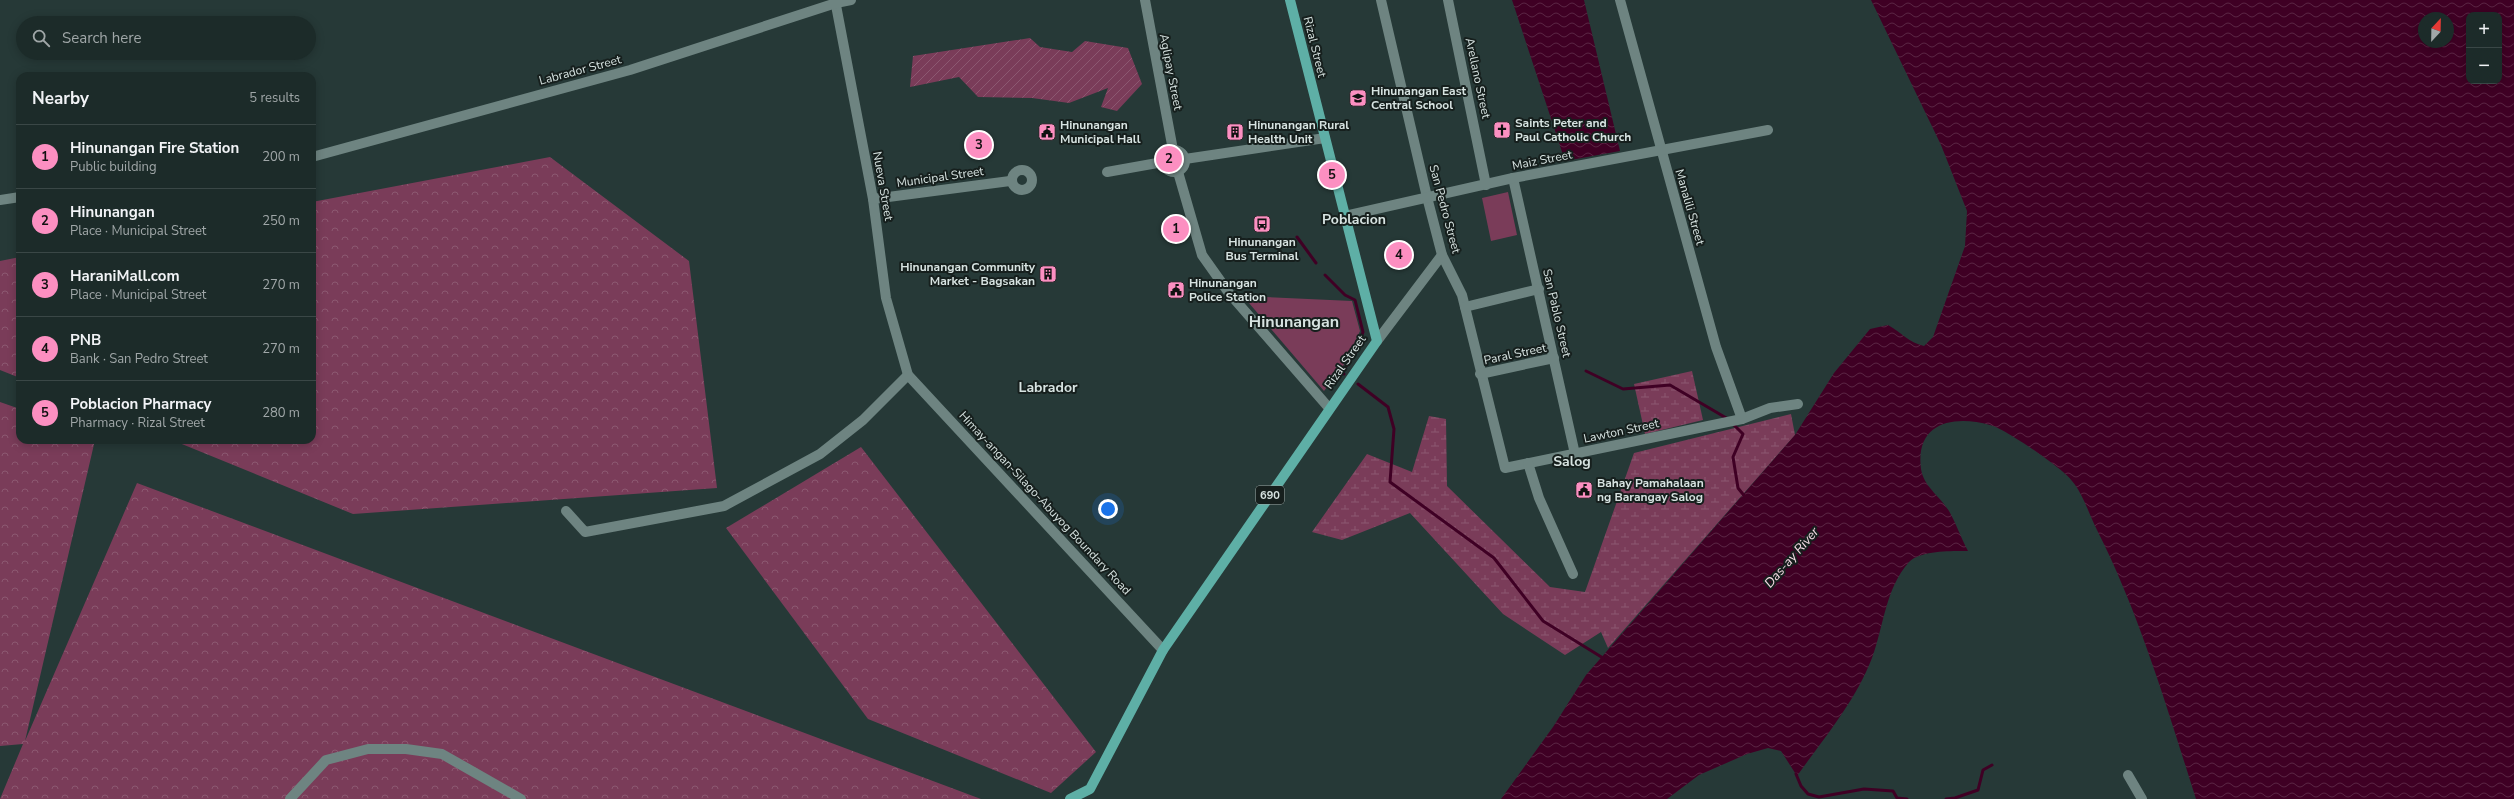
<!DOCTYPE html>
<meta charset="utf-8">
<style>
:root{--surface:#1c2b29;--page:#253331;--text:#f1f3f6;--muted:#a0a7a8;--line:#3a4746;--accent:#fc8fc1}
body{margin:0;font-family:"Nunito Sans",sans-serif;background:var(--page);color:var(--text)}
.controls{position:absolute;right:12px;top:12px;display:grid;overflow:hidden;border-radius:8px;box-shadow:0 2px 10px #0003}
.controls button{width:36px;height:36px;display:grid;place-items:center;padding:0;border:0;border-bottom:1px solid var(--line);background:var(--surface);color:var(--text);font:20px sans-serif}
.compass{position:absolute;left:2418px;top:12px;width:36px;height:36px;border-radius:50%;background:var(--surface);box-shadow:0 2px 10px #0003;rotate:22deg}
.you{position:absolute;left:1108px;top:509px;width:14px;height:14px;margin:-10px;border:3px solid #fff;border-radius:50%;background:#1a73e8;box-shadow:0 0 0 6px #1a73e833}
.badge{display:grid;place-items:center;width:26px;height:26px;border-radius:50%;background:var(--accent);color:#111;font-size:13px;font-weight:700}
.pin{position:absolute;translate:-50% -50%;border:2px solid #fff;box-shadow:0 1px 4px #0006}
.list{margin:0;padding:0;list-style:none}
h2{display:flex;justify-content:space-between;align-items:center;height:52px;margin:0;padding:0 16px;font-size:17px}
h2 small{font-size:13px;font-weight:400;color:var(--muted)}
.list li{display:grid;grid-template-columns:26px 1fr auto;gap:12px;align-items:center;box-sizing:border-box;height:64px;padding:0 16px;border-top:1px solid var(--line)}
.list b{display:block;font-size:15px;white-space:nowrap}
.list p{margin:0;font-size:13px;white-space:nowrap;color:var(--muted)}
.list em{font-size:13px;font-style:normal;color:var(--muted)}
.icon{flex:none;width:22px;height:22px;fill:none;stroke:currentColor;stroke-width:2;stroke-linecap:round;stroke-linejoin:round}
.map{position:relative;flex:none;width:2514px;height:799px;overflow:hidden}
.search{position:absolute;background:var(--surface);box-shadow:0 2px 10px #0003;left:16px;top:16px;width:300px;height:44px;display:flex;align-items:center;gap:10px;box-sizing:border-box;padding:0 14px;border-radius:22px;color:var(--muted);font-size:15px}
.panel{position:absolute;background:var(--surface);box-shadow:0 2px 10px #0003;left:16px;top:72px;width:300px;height:372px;border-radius:12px}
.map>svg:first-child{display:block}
</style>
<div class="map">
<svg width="2514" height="799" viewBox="0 0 2514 799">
<defs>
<pattern id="forest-crowns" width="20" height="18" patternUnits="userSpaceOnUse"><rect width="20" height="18" fill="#7a3c59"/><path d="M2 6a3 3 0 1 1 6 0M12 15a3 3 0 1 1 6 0" fill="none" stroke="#8c5871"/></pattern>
<pattern id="wetland-marsh" width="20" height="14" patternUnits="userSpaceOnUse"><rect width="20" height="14" fill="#7a3c59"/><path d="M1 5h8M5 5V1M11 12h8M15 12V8" fill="none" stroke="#8c5871"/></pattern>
<pattern id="garden-furrows" width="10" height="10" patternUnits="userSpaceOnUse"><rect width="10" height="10" fill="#7a3c59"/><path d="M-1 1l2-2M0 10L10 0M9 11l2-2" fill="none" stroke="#8c5871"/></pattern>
<pattern id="water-waves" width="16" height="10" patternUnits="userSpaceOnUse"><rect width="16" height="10" fill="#3f0024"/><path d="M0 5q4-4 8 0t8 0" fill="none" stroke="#5a2544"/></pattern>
</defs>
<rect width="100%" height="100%" fill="#263937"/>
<g fill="url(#forest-crowns)">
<polygon points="550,157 689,261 717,488 353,514 172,440 312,440 312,202"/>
<polygon points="20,257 20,378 0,370 0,261"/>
<polygon points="0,402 20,409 20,440 95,440 25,741 137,483 981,799 0,799 23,744 0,746"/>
<polygon points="861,447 1096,752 1051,793 868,719 726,528"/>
</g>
<g fill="url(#wetland-marsh)">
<polygon points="1692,371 1703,420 1645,434 1634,384"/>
<polygon points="1791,414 1795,435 1608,648 1601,632 1565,655 1503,614 1410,513 1342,540 1312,532 1367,454 1412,472 1429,416 1446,419 1447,486 1550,587 1585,592 1634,453"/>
</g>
<g fill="#7a3c59">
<polygon points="1508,192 1517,235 1491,241 1482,198"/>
<polygon points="1243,296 1352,301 1360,331 1345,363 1324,391"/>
</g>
<polygon fill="url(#garden-furrows)" points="1030,38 1040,47 1072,52 1085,41 1128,48 1142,84 1117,111 1101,107 1108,88 1069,103 1032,98 978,97 959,77 910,87 913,56"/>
<g fill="url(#water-waves)" fill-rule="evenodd">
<polygon points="1512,0 1584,0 1620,151 1565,161"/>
<path d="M 1871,0 L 2514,0 L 2514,799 L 2196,799 C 2167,708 2140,615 2097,530 C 2089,514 2083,494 2072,481 C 2064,469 2004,428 1990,425 C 1954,415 1915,422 1921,469 C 1924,487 1939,495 1949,511 C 1956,523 1961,538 1968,551 C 1952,551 1921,550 1909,562 C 1885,589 1884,626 1872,658 C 1855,702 1824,738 1797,776 L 1781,751 L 1768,748 L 1747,754 L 1699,775 L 1667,799 L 1501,799 L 1553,727 L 1586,675 L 1795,435 L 1834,373 L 1870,329 L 1888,325 C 1902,333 1908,342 1924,346 L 1933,337 L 1965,246 L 1967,211 L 1941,145 ZM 2469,15 L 2499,15 L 2499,81 L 2469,81 ZM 2424,18 L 2448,18 L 2448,42 L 2424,42 Z"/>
</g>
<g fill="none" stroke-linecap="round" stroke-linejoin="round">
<g stroke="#3f0024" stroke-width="3">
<polyline points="1297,237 1316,263"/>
<polyline points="1325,275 1345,295 1355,300 1363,332 1356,352 1342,372 1344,374"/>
<polyline points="1586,371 1623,389 1670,385 1728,419"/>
<polyline points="1358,384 1388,407 1394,429 1390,482 1494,558 1543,621 1603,658"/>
<polyline points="1732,423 1743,434 1733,457 1738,488 1746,498"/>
<polyline points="1796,774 1801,786 1808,794 1819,797 1864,789 1893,791 1897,798 1907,799"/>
<polyline points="1946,799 1955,798 1978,790 1983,770 1992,765"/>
</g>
<g stroke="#6e8481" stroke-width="10">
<polyline points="835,0 873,199 886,298 908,375 1163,650"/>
<polyline points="1145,0 1173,150"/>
<polyline points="1381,0 1427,197 1442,255 1462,295 1505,468 1742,419 1770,408 1798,404"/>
<polyline points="1448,0 1486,185"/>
<polyline points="1620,0 1716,347 1742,419"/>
<circle cx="1174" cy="161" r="11"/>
<polyline points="312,157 630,70 836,3 851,0"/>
<polyline points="1185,159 1325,138"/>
<circle cx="1022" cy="180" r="10"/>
<polyline points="1107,172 1163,162"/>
<polyline points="1178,172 1202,255 1229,293 1329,408"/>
<polyline points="1513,178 1575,454"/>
<polyline points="873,199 1010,181"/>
<polyline points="0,200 20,197"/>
<polyline points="1345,216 1513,178 1768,130"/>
<polyline points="1465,307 1539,289"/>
<polyline points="1377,341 1442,255"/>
<polyline points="1480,374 1554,358"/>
<polyline points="1528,463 1539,498 1573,574"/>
<polyline points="566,511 585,532 724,506 820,454 863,420 908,375"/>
<polyline points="2128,775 2142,799"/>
<polyline points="290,799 326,760 368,749 406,749 442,754 521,799"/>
</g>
<polyline stroke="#5eafa6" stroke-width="10" points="1070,799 1090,789 1163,650 1377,341 1290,0"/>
</g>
<defs>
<symbol id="school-square" viewBox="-11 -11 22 22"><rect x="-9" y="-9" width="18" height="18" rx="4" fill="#fc8fc1" stroke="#161f1d"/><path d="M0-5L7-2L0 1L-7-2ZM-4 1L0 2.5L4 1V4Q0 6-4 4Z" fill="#111"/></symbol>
<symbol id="church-square" viewBox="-11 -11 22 22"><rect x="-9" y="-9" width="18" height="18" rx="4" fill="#fc8fc1" stroke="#161f1d"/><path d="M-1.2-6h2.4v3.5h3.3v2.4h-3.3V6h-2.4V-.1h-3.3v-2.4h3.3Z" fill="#111"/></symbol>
<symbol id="civic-square" viewBox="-11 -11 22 22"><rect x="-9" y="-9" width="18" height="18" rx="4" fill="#fc8fc1" stroke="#161f1d"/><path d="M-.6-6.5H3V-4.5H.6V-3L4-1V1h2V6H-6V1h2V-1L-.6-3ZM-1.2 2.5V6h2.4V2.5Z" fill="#111"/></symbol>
<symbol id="building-square" viewBox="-11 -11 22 22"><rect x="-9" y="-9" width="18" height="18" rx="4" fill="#fc8fc1" stroke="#161f1d"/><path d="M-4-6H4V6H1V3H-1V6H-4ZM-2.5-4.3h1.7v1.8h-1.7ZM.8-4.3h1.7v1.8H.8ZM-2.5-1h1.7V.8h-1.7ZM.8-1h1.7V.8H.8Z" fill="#111"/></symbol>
<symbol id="bus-square" viewBox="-11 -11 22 22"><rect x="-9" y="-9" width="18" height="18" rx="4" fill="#fc8fc1" stroke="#161f1d"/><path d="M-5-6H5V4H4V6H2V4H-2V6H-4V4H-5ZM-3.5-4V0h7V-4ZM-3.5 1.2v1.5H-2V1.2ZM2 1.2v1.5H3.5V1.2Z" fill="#111"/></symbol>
</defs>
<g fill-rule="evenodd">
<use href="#school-square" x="1348" y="88" width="20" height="20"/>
<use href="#church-square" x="1492" y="120" width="20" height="20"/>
<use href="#civic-square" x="1037" y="122" width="20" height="20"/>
<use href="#building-square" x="1225" y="122" width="20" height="20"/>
<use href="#bus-square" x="1252" y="214" width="20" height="20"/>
<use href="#building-square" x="1038" y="264" width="20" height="20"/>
<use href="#civic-square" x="1166" y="280" width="20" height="20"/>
<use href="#civic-square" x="1574" y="480" width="20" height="20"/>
</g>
<g text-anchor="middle" stroke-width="4" stroke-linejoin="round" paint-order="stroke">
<rect fill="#161f1d" stroke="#9da8a6" stroke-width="1" x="1256" y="486" width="28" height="18" rx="3"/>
<g font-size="11" font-weight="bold" fill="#d7e3e1">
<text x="1270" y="499">690</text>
</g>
<g font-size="12" fill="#d7e3e1" stroke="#161f1d">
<text transform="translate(1315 47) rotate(76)" y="4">Rizal Street</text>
<text transform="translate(580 70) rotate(-15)" y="4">Labrador Street</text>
<text transform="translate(1171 72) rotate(79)" y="4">Aglipay Street</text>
<text transform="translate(1478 78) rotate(78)" y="4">Arellano Street</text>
<text transform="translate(1542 160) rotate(-11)" y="4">Maiz Street</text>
<text transform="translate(940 177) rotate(-8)" y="4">Municipal Street</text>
<text transform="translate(883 186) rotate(80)" y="4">Nueva Street</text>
<text transform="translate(1690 207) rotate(74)" y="4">Manalili Street</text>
<text transform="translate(1445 209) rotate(75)" y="4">San Pedro Street</text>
<text transform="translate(1557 313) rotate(77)" y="4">San Pablo Street</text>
<text transform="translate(1515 354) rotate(-12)" y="4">Paral Street</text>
<text transform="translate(1345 362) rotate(-55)" y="4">Rizal Street</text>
<text transform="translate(1621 431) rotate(-12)" y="4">Lawton Street</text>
<text transform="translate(1045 503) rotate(47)" y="4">Himay-angan-Silago-Abuyog Boundary Road</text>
</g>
<g font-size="12" font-weight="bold" fill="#d7e3e1" stroke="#161f1d" text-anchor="start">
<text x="1371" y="95">Hinunangan East<tspan x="1371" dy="14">Central School</tspan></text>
<text x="1515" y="127">Saints Peter and<tspan x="1515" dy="14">Paul Catholic Church</tspan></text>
<text x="1060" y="129">Hinunangan<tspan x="1060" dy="14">Municipal Hall</tspan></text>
<text x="1248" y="129">Hinunangan Rural<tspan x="1248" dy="14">Health Unit</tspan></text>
<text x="1262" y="246" text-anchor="middle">Hinunangan<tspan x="1262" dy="14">Bus Terminal</tspan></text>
<text x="1035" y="271" text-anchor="end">Hinunangan Community<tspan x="1035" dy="14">Market - Bagsakan</tspan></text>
<text x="1189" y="287">Hinunangan<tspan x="1189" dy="14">Police Station</tspan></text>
<text x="1597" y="487">Bahay Pamahalaan<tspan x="1597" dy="14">ng Barangay Salog</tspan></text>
</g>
<g font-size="13" font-style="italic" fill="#f6dce6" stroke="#161f1d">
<text transform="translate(1791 557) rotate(-49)" y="5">Das-ay River</text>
</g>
<g font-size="14" font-weight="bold" fill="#d7e3e1" stroke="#161f1d">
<text x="1354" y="224">Poblacion</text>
<text x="1048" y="392">Labrador</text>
<text x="1572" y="466">Salog</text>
</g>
<g font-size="16" font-weight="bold" fill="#d7e3e1" stroke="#161f1d">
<text x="1294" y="327">Hinunangan</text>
</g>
</g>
</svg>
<div class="controls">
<button>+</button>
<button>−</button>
</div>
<svg class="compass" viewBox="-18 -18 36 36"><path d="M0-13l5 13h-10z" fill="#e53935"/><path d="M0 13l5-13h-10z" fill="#a0a7a8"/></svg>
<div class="you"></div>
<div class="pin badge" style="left:1176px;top:229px">1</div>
<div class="pin badge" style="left:1169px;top:159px">2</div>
<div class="pin badge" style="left:979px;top:145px">3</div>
<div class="pin badge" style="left:1399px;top:255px">4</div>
<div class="pin badge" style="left:1332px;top:175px">5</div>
<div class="search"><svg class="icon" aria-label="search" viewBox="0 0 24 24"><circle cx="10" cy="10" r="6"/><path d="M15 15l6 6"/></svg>Search here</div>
<section class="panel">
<h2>Nearby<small>5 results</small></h2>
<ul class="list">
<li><span class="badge">1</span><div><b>Hinunangan Fire Station</b><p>Public building</p></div><em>200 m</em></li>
<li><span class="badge">2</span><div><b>Hinunangan</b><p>Place · Municipal Street</p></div><em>250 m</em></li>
<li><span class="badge">3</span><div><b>HaraniMall.com</b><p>Place · Municipal Street</p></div><em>270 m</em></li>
<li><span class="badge">4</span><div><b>PNB</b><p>Bank · San Pedro Street</p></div><em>270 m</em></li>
<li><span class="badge">5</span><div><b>Poblacion Pharmacy</b><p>Pharmacy · Rizal Street</p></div><em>280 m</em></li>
</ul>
</section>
</div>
